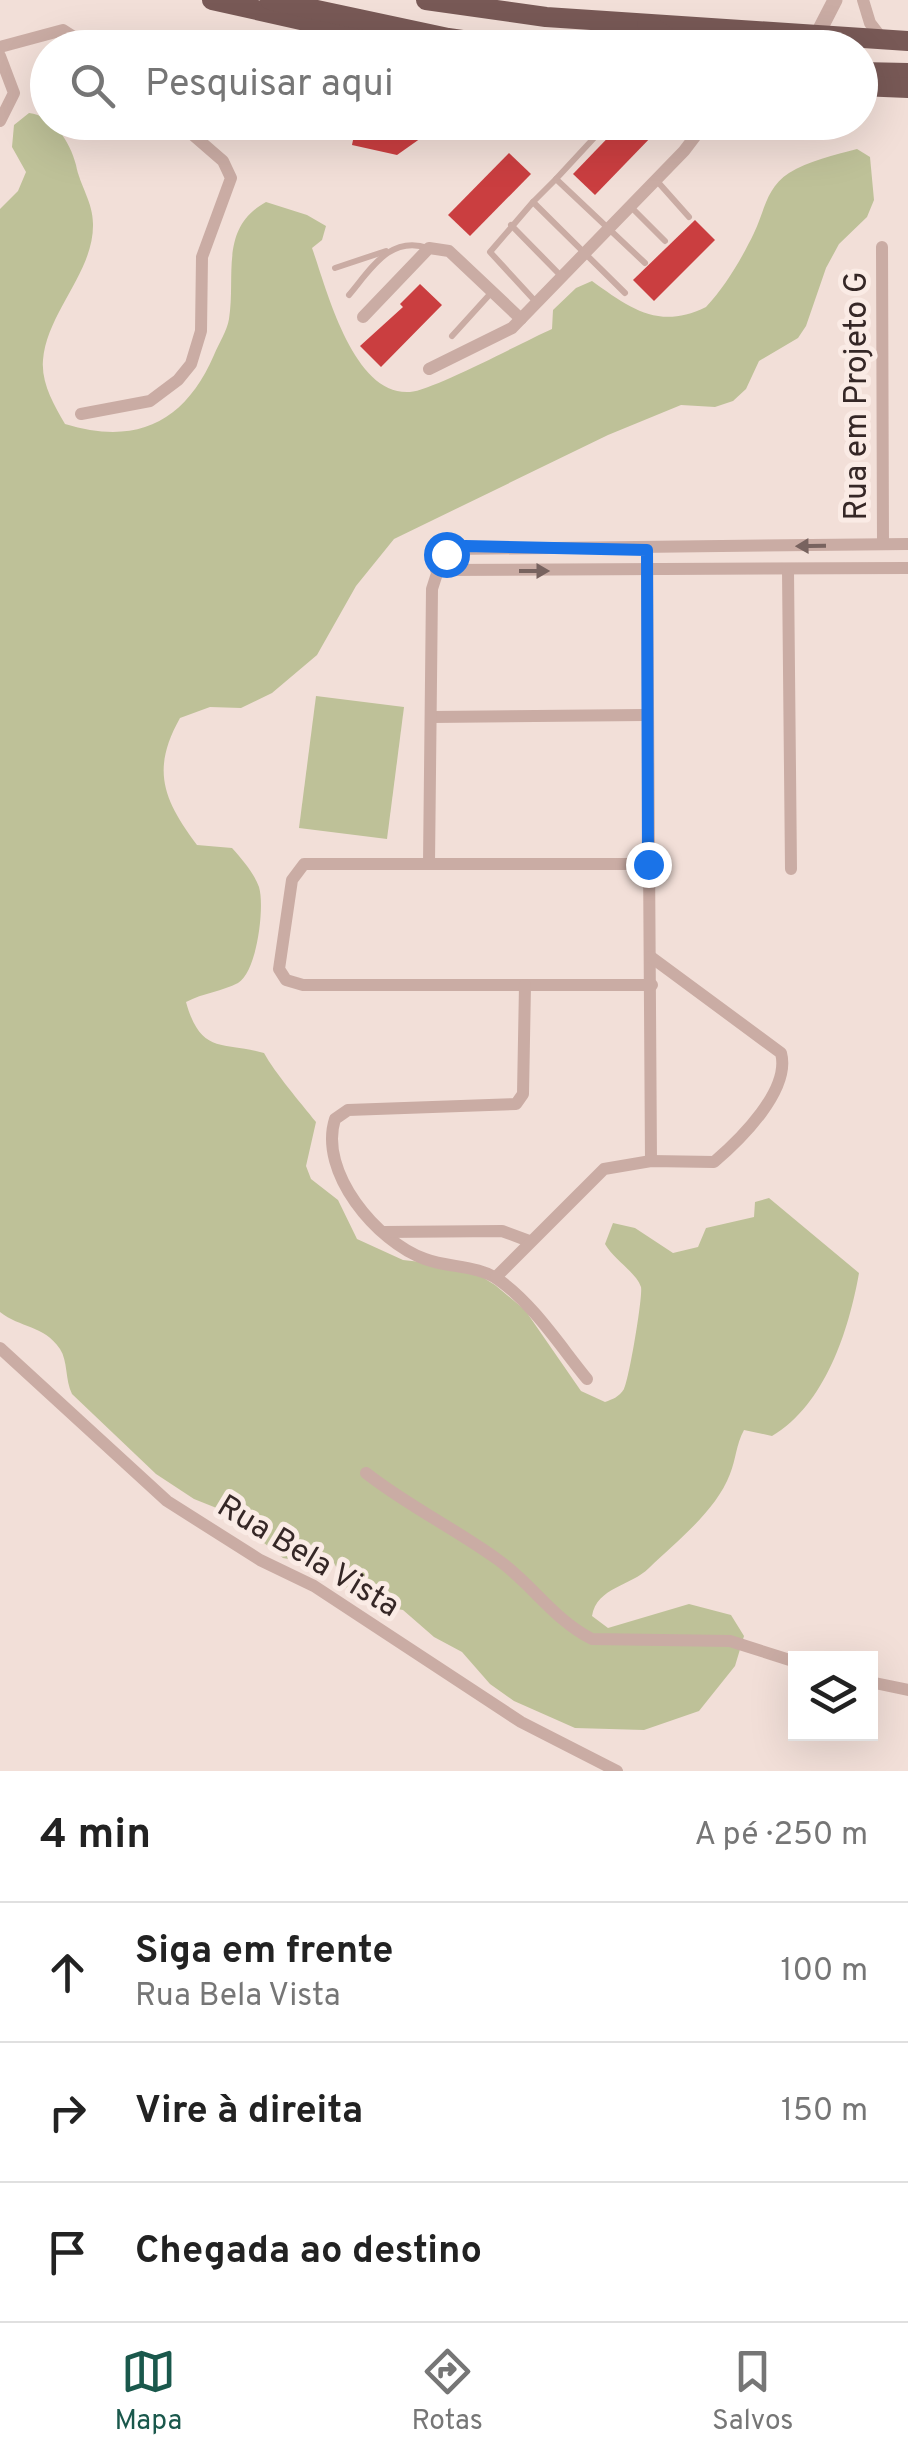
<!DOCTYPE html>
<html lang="pt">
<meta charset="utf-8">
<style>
:root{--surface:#fff;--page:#f2f2f2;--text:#222;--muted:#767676;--line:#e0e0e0;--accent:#1a584c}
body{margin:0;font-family:Overpass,sans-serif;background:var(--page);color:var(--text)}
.controls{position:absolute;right:30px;bottom:30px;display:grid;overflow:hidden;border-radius:0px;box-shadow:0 10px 40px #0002}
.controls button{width:90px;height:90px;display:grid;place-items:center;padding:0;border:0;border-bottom:2px solid var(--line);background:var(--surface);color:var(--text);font:50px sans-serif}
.stop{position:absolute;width:30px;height:30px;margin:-22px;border:8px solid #1a73e8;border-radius:50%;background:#fff}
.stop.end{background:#1a73e8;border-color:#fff;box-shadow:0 2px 10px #0008}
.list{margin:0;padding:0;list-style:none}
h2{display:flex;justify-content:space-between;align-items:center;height:130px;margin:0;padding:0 40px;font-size:42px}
h2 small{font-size:32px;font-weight:400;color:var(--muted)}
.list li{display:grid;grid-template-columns:65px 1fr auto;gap:30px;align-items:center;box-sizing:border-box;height:140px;padding:0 40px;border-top:2px solid var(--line)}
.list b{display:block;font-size:38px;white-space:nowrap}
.list p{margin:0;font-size:32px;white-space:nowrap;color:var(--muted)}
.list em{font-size:32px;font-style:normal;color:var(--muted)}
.icon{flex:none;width:55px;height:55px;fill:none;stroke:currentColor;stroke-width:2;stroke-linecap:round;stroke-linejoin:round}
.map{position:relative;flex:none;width:908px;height:1771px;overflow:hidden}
.search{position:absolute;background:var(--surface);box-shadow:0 10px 40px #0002;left:30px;right:30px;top:30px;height:110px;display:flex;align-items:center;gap:25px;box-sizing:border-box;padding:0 35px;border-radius:55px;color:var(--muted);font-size:38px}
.sheet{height:550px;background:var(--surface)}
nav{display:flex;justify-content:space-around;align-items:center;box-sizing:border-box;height:140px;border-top:2px solid var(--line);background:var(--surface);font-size:28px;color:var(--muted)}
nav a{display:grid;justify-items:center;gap:5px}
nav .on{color:var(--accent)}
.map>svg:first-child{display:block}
</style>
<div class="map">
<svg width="908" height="1771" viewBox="0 0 908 1771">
<rect width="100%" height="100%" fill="#f2dfd8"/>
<g fill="#bec198">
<path d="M 29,113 C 53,116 70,141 76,165 C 80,186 93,202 93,224 C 94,272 47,312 43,360 C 41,383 54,405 65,424 C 137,446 185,422 214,355 C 219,343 227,331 229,319 C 236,275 219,228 266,202 L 307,215 L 326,226 L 322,240 L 312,248 C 327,290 353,396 410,392 C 433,390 525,341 552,329 L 553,310 L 576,288 L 592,281 C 631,309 659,330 706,307 C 725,287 742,258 754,233 C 765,210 766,188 789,173 C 808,161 835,155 857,149 L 870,157 L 874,200 L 867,217 L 839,244 L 826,268 L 806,326 L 798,338 L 759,361 L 746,389 L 733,401 L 715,407 L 681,405 L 608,435 L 394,539 L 356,586 L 317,655 L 272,693 L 241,708 L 210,707 L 180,718 C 151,770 163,799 197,845 L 232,848 C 242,859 254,873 259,887 C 265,907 257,972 238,983 C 223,991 203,993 186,1002 C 201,1056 224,1041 264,1053 C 275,1073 300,1102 316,1122 L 306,1166 L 311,1179 L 338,1200 L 357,1239 L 403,1260 L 466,1267 L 495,1285 L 525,1310 L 581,1391 L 605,1402 C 613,1399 619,1397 624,1389 C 629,1380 643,1296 641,1287 C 636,1272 614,1260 605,1244 L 613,1223 L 635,1228 L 673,1253 L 698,1247 L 706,1228 L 754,1217 L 755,1202 L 769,1198 L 859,1273 C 849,1330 825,1405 772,1436 L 744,1430 C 736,1445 736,1459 730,1474 C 716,1511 677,1541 649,1568 C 631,1586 597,1587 592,1616 L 608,1628 L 689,1604 L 731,1615 L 744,1636 L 735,1666 L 699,1711 L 644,1730 L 575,1728 L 514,1701 L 490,1684 L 462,1652 L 434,1637 L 403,1610 L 369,1604 L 349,1592 L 330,1555 L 299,1561 L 283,1558 L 224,1511 L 194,1499 L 156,1474 L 72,1394 C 65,1380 68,1361 60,1349 C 44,1325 20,1328 0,1312 L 0,209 L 18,191 L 26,172 L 12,147 L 14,125 Z"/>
<polygon points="316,696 404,707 387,839 299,828"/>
</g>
<g fill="#ca3e40">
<polygon points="370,122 432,122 431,131 397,155 352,145 354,135"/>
<polygon points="623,122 645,122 655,133 595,195 573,174"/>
<polygon points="509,153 531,174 470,236 448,215"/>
<polygon points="695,220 715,240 654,301 633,280"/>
<polygon points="420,284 442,305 381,367 360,346 403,307 400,304"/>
</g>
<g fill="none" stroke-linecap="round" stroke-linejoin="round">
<g stroke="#caaca4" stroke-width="6">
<polyline points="606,125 556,179 645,263"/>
<polyline points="556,179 533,202 625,293"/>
<polyline points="657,181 689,217"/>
<polyline points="533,202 490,252 535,301"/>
<polyline points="631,207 665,241"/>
<polyline points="511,225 562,277"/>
<polyline points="335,268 386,251"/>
<path d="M 349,295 C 371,269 390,235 428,248"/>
<polyline points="452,336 491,293"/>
</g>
<g stroke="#caaca4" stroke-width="12">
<polyline points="863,0 870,23 883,40"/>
<polyline points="0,47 63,30 91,48"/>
<polyline points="0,56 14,93 0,121"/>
<polyline points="882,247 883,544"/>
<polyline points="363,317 429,248 449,251 521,319"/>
<polyline points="429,369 512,328 684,151 706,122"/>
<polyline points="81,414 150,401 178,380 191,364 201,331 202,257 231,178 223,161 178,122"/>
<polyline points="647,550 651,1161"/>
<polyline points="436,570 908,568"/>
<polyline points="788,571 791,869"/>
<polyline points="431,717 645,715"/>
<polyline points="429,863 432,589 441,561 453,549 908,544"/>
<polyline points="648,864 304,864 292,880 279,969 286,980 303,985 652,985"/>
<path d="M 525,985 L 523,1094 L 516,1104 L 348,1110 L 335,1119 C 318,1172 377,1242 425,1259 C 449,1268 478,1265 499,1280 C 534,1305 560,1346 587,1379"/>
<polyline points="384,1232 502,1231 529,1241"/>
<path d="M 496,1277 L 604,1169 L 651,1161 L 714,1162 C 740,1140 791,1090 781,1053 L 651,957"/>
<polyline points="0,1348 167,1501 260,1560 314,1586 521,1722 617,1771"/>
<path d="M 366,1473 C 408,1506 454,1528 497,1559 C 531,1583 554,1620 592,1639 L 730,1641 L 796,1662"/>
<polyline points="870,1682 908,1690"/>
</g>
<polyline stroke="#caaca4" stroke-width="15" points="815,48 817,35 835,0"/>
<g stroke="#785956" stroke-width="20">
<polyline points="212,0 426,48"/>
<polyline points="270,0 448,38 520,48"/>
<polyline points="426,0 546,17 908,41"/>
<polyline points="647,24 683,48"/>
<polyline points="860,72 908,73"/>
<polyline points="860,86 908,88"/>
</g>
</g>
<defs><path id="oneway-solid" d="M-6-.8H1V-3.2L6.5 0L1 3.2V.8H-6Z" transform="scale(2.5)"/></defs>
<g fill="#78635f">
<use href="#oneway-solid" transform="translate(811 546) rotate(179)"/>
<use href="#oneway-solid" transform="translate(534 571)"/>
</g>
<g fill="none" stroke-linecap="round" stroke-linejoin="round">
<polyline stroke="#1a73e8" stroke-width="12" points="446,554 465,546 647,550 648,864"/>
</g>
<g text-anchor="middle" stroke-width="10" stroke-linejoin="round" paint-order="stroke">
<g font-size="32" fill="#352726" stroke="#faebe5">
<text transform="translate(855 396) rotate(-90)" y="11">Rua em Projeto G</text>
<text transform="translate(309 1555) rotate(31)" y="11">Rua Bela Vista</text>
</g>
</g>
</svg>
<div class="controls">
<button><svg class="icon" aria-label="layers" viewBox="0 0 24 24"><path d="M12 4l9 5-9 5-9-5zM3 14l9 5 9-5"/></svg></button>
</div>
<div class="stop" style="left:446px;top:554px"></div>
<div class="stop end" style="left:648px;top:864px"></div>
<div class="search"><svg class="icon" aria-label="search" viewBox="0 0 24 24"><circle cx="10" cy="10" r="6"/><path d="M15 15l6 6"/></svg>Pesquisar aqui</div>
</div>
<section class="sheet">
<h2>4 min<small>A pé · 250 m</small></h2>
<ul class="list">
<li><svg class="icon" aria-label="ahead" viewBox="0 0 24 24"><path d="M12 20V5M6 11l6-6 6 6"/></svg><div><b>Siga em frente</b><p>Rua Bela Vista</p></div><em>100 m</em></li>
<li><svg class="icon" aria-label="right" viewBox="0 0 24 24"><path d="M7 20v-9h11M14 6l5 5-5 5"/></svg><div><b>Vire à direita</b></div><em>150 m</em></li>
<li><svg class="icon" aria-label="arrive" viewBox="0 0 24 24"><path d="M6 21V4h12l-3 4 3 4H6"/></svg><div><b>Chegada ao destino</b></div></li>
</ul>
</section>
<nav>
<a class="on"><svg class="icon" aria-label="map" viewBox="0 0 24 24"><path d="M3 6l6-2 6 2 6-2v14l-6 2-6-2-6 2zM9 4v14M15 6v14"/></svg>Mapa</a>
<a><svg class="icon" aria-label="directions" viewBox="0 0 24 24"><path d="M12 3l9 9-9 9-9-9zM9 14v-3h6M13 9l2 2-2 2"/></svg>Rotas</a>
<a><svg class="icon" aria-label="saved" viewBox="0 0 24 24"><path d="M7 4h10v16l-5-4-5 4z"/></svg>Salvos</a>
</nav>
